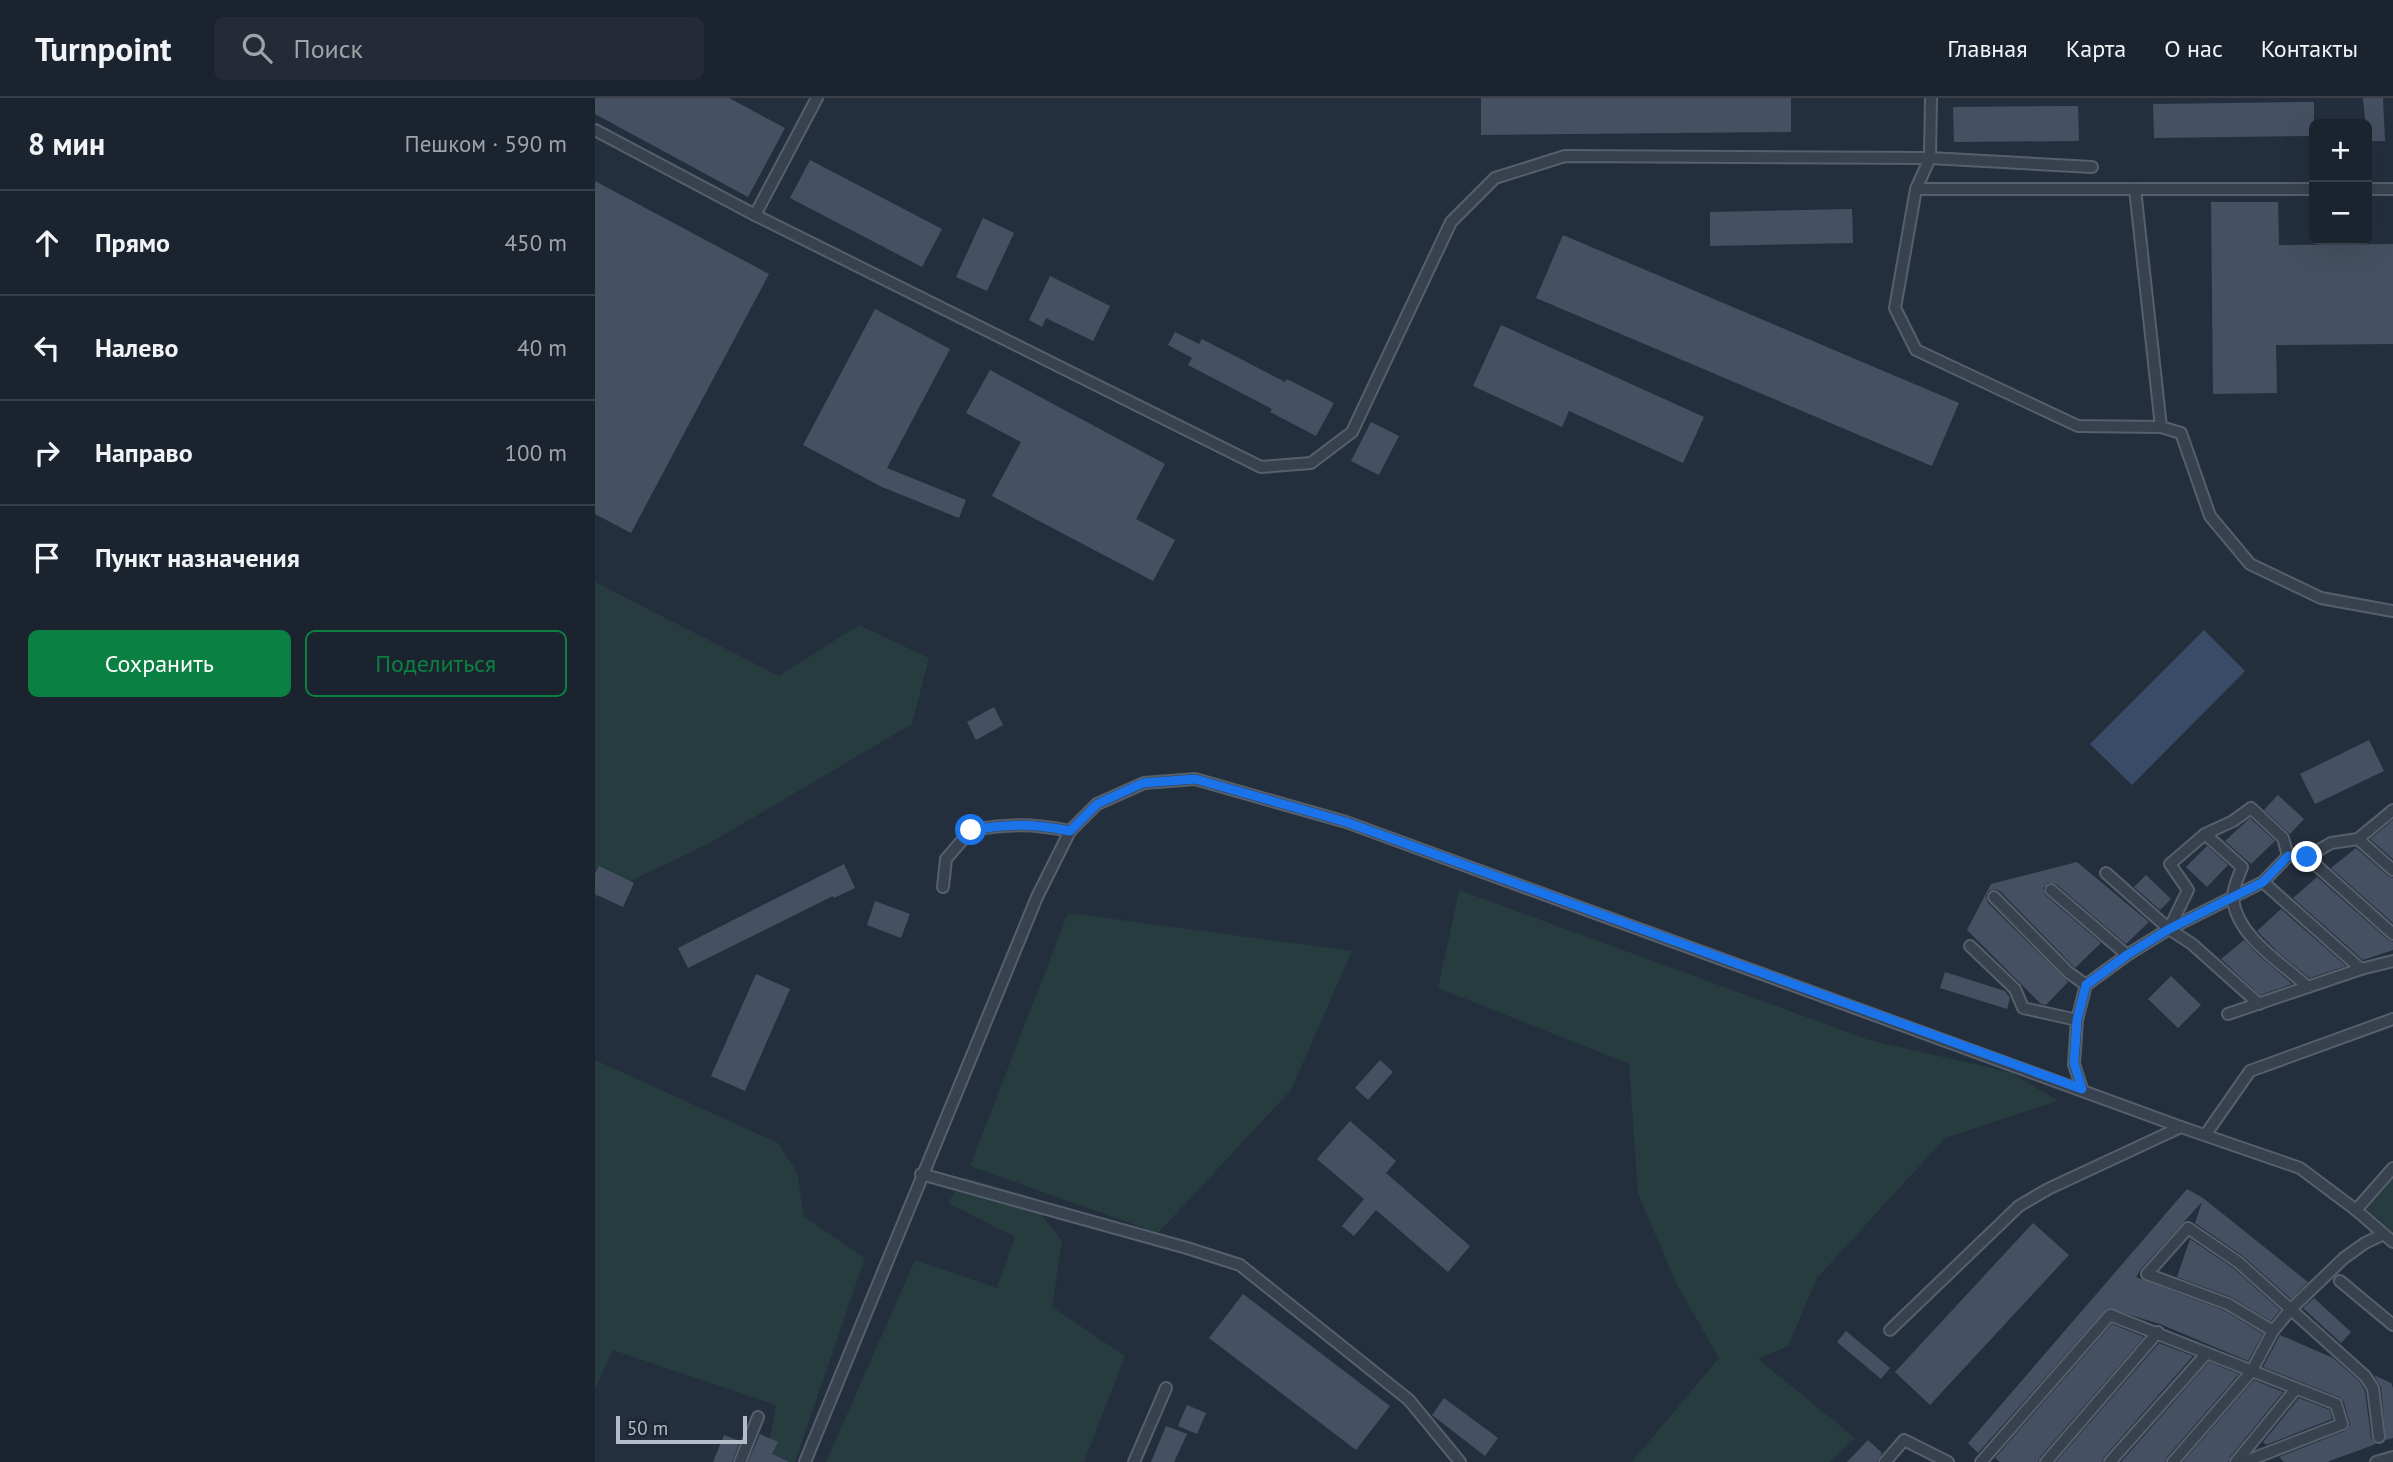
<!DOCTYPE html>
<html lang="ru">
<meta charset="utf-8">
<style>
:root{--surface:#1b232e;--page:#242b36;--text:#f1f3f6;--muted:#a0a4aa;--line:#39404a;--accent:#0b8043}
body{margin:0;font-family:"PT Sans",sans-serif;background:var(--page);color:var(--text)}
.controls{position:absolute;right:21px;top:21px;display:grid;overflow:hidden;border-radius:10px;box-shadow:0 7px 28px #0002}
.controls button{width:63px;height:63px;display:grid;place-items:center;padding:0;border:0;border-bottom:2px solid var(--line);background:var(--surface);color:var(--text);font:35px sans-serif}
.scale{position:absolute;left:21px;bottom:18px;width:131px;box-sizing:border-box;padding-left:7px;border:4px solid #b4bcc9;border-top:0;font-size:19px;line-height:24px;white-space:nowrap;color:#b4bcc9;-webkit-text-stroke:5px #1d2633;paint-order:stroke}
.stop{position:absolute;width:21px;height:21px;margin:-16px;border:5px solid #1a73e8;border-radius:50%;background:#fff}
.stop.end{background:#1a73e8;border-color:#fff;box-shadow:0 2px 7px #0008}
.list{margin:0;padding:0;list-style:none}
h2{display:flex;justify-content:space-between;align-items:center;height:91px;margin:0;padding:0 28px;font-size:30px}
h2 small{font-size:23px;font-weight:400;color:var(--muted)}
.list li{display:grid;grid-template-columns:46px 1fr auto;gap:21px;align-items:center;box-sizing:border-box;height:105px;padding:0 28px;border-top:2px solid var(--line)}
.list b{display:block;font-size:26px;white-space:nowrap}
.list em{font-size:23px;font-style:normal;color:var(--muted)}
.actions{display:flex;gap:14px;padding:21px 28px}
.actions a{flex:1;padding:16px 0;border:2px solid var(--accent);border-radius:10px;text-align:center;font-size:24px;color:var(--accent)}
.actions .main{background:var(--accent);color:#fff}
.icon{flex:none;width:38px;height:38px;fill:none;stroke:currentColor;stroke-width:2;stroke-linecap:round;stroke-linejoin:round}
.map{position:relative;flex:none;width:1798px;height:1364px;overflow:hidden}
header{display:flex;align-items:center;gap:42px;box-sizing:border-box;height:98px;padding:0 35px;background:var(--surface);border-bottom:2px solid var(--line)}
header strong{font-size:33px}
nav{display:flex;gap:38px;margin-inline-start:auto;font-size:24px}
.search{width:490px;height:63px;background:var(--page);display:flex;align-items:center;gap:18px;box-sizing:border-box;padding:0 24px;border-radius:10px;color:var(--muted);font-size:26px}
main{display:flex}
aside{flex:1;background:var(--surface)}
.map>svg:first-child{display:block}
</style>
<header>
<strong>Turnpoint</strong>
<div class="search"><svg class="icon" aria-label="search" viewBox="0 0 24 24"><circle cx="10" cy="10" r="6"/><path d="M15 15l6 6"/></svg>Поиск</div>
<nav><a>Главная</a><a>Карта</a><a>О нас</a><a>Контакты</a></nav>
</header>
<main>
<aside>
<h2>8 мин<small>Пешком · 590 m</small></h2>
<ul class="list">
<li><svg class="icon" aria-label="ahead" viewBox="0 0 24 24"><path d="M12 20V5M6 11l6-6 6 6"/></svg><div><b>Прямо</b></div><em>450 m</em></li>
<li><svg class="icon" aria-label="left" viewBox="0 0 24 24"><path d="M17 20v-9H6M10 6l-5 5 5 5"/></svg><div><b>Налево</b></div><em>40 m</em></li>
<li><svg class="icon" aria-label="right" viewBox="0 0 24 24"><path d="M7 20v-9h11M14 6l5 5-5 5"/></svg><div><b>Направо</b></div><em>100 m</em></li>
<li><svg class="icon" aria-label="arrive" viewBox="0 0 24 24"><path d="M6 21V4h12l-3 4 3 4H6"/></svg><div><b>Пункт назначения</b></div></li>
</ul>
<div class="actions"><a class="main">Сохранить</a><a>Поделиться</a></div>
</aside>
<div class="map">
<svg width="1798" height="1364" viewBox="0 0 1798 1364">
<rect width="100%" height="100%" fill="#242f3e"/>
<g fill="#263c3f">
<polygon points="0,484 184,578 264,527 334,560 317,626 115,745 0,800"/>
<polygon points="864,792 1274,942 1417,975 1463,1003 1350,1040 1222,1180 1193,1248 1163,1261 1260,1340 1235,1364 1037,1364 1124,1260 1082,1187 1043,1096 1034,966 843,890"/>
<polygon points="473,815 757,853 696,992 563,1135 375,1068"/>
<polygon points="0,962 183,1045 202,1074 209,1119 270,1160 200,1364 171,1364 181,1307 18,1252 0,1291"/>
<polygon points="370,1079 431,1097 467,1143 457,1209 530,1258 489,1364 231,1364 320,1162 402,1190 420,1139 353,1105"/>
<polygon points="1798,1080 1798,1134 1772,1111"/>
</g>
<polygon fill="#394c67" points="1609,532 1650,573 1537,687 1495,646"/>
<g fill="#455162">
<polygon points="0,0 134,0 190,30 153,99 0,16"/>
<polygon points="886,0 1196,0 1196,34 886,37"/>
<polygon points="1768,0 1788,0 1790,43 1772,43"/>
<polygon points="1719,4 1719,38 1559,40 1558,6"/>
<polygon points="1483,8 1484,43 1359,44 1358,9"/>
<polygon points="215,62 347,131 327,169 195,100"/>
<polygon points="0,83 174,176 36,435 0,416"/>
<polygon points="1616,104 1683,104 1684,147 1798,146 1798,246 1681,247 1682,295 1618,296"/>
<polygon points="1257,111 1258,145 1115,148 1115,114"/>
<polygon points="388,120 419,135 392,193 361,179"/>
<polygon points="968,137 1364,305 1337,368 941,200"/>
<polygon points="455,178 515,208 498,243 451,220 447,229 434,222"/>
<polygon points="280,211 355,251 292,370 371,402 364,420 287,389 208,347"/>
<polygon points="906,227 1109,319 1088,365 974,313 967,329 878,288"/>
<polygon points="580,234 604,246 607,241 690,284 692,281 739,305 721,338 675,314 677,311 593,267 597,260 573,247"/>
<polygon points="395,272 570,366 541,421 580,442 558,483 397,398 426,344 371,315"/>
<polygon points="776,324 804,338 784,377 756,363"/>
<polygon points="399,609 408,627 381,642 372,624"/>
<polygon points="1774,642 1789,673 1720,706 1705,676"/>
<polygon points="1683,697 1709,721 1695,736 1669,712"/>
<polygon points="1655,720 1680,743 1656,766 1630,743"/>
<polygon points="1798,722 1798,761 1775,741"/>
<polygon points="1612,748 1633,767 1612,789 1591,769"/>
<polygon points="1761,750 1793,778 1798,780 1798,825 1736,770"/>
<polygon points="1482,764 1554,824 1531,846 1461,786 1453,785 1448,790 1450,797 1506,845 1480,870 1405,793 1400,791 1394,793 1391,798 1393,805 1473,884 1451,907 1446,906 1372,832 1396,786"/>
<polygon points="249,766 260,790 239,800 238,798 93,870 83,850"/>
<polygon points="4,768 39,785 28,809 0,796 0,776"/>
<polygon points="1551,777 1576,801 1565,812 1539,789"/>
<polygon points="1722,779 1793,842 1798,844 1798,852 1768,862 1698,800"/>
<polygon points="280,803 315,816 306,840 272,827"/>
<polygon points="1686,811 1751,868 1715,880 1684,855 1662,833"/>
<polygon points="1649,842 1662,856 1697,886 1665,897 1626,861"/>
<polygon points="1350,874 1410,893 1415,900 1412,911 1345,890"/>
<polygon points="161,876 195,891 150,993 116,978"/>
<polygon points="1576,878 1606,907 1583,930 1553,901"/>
<polygon points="785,962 798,974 773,1002 760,990"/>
<polygon points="755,1023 801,1063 791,1075 875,1148 853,1174 781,1112 759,1138 747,1128 769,1101 722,1061"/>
<polygon points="1592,1091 1608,1100 1713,1184 1696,1201 1648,1158 1600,1125 1607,1104 1546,1171 1541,1179 1630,1213 1668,1236 1653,1263 1565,1226 1512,1210 1383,1355 1373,1345"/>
<polygon points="1438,1125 1474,1157 1335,1307 1300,1274"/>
<polygon points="1595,1141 1638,1170 1685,1212 1676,1223 1636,1199 1582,1179"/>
<polygon points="648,1196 795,1308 761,1352 614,1240"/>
<polygon points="1719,1200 1756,1234 1746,1245 1708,1210"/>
<polygon points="1517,1226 1549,1239 1445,1359 1443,1364 1405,1364 1400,1360"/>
<polygon points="1251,1233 1295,1270 1286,1281 1242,1244"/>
<polygon points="1685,1237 1738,1260 1764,1283 1770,1293 1776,1340 1781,1346 1732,1364 1689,1364 1684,1359 1750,1333 1755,1327 1749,1304 1744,1299 1668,1269"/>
<polygon points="1564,1245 1598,1258 1509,1359 1507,1364 1461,1364"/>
<polygon points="1614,1264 1644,1276 1572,1359 1570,1364 1526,1364"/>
<polygon points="1779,1277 1796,1285 1798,1290 1798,1340 1791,1342 1786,1289"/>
<polygon points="1659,1282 1688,1294 1635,1359 1633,1364 1588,1364"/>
<polygon points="849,1300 903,1340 890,1358 837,1317"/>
<polygon points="1704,1300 1735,1312 1737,1321 1671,1347 1668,1344"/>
<polygon points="592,1307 611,1315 602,1336 583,1328"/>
<polygon points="571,1328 592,1336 579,1364 556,1364"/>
<polygon points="165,1336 183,1344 177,1356 194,1364 153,1364"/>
<polygon points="129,1337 145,1343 137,1364 118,1364"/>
<polygon points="1273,1342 1287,1355 1282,1364 1252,1364"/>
</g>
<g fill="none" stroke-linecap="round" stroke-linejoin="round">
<defs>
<g id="service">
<polyline points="1336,0 1335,60 1321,91 1300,210 1321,252 1483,328 1566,329 1586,335 1615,418 1655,466 1726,500 1798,513"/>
<polyline points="0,32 160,117 666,369 716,365 757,334 856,124 900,80 970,58 1335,60 1497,69"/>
<polyline points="1321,91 1719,91"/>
<polyline points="1540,91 1566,329"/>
<polyline points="1772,91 1798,91"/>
<polyline points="160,117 222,0"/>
<path d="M 1610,736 L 1647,769 C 1644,778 1637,791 1638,801 C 1642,839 1687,865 1713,889"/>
<polyline points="1763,741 1798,772"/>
<polyline points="1712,759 1798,836"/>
<polyline points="1511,775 1574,831 1597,846 1664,906"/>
<polyline points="1668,784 1766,871"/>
<path d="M 348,789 L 351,761 L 376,732 C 414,726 436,725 475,733 L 502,706 L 549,685 L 600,681 L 751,724 L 1586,1029 L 1705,1070 L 1761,1112 L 1798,1144"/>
<polyline points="1456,792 1532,857"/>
<polyline points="1399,799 1473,874 1491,887"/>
<polyline points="1574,831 1593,792 1575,766 1610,736 1638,723 1656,710 1688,740 1693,758"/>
<polyline points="1375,848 1420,891 1428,910 1482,922"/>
<polyline points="1633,916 1766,871 1798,863"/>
<polyline points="1487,991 1479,966 1482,922 1491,887 1532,857 1574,831 1668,784 1693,758 1712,759 1736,745 1763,741 1798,712"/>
<polyline points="1611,1036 1655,973 1798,921"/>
<polyline points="326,1076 592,1150 645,1167 814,1302 865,1364"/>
<polyline points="1761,1112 1798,1070"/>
<polyline points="1745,1183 1798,1227"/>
<polyline points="1295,1232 1424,1108 1453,1091 1586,1029"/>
<polyline points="1678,1233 1633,1206 1552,1176 1593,1130 1643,1164 1770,1278 1778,1290 1784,1339"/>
<polyline points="145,1364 163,1319"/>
<polyline points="210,1364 442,799 475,733"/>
<polyline points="539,1364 571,1290"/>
<polyline points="1290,1364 1309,1342 1353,1364"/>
<polyline points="1386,1364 1515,1217 1741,1306 1747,1326 1649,1364"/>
<polyline points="1451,1364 1563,1234"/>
<polyline points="1515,1364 1612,1255"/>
<polyline points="1578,1364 1656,1274 1678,1233 1696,1211 1749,1160 1770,1145 1789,1136"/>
<polyline points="1641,1364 1700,1292"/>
<polyline points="1781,1364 1798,1359"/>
</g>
</defs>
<use href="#service" stroke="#565f6c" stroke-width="14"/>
<use href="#service" stroke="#38414e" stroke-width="10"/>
</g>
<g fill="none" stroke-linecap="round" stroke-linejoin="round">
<path stroke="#1a73e8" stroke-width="9" d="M 376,732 C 414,726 436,725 475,733 L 502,706 L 548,685 L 600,681 L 751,724 L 1487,991 L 1479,965 L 1482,922 L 1491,887 L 1532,857 L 1574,831 L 1668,784 L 1693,758 L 1712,759"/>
</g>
</svg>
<div class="controls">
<button>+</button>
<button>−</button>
</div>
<div class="scale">50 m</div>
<div class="stop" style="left:376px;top:732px"></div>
<div class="stop end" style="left:1712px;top:759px"></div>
</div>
</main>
